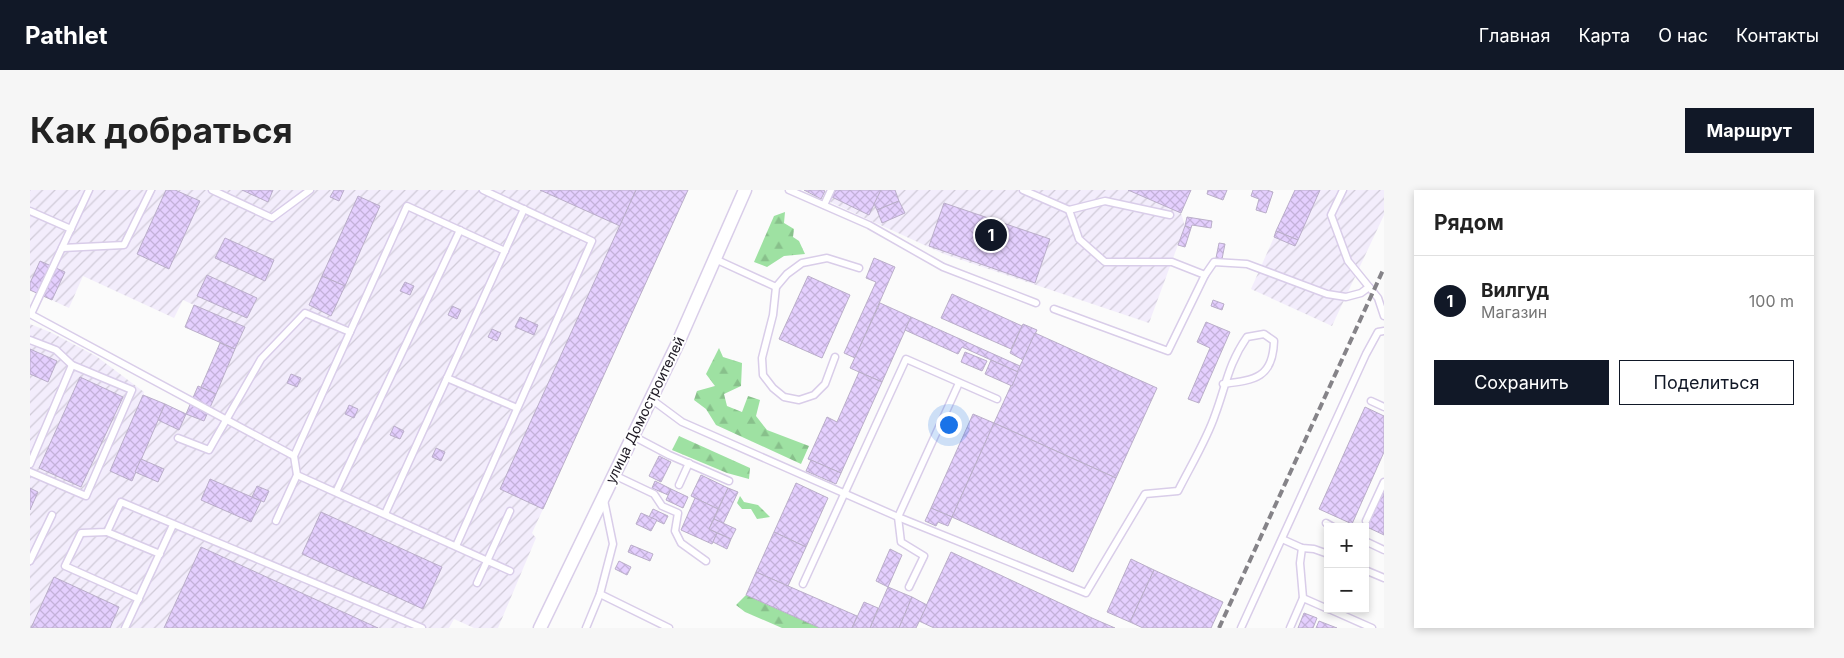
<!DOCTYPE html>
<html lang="ru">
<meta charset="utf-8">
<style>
:root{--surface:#fff;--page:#f6f6f6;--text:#222;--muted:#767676;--line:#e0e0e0;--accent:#111827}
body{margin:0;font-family:Inter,sans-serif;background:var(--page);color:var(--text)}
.controls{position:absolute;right:15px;bottom:15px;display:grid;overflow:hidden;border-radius:0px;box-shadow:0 2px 8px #0003}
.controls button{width:45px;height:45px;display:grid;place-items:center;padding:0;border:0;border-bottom:1px solid var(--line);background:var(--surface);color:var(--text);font:25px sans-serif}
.you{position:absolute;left:918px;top:234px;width:18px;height:18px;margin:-12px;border:4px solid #fff;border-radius:50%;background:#1a73e8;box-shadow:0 0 0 8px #1a73e833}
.badge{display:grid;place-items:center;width:32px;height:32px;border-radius:50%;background:var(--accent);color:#fff;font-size:16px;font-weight:700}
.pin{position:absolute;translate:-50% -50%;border:2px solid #fff;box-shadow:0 1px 5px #0006}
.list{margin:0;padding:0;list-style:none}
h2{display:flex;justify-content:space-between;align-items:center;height:65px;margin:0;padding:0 20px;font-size:21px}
h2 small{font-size:16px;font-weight:400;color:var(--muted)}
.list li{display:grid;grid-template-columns:32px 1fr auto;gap:15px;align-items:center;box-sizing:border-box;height:90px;padding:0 20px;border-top:1px solid var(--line)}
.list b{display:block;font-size:19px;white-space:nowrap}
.list p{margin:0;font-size:16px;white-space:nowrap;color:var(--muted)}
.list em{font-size:16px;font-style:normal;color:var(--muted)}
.actions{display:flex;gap:10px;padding:15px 20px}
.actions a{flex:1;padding:11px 0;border:1px solid var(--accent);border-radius:0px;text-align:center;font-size:18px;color:var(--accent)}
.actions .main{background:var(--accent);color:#fff}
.map{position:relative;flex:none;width:1354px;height:438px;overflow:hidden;border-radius:0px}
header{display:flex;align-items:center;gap:30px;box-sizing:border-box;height:70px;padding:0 25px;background:var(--accent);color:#fff}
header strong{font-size:24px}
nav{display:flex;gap:28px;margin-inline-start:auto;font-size:18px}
.intro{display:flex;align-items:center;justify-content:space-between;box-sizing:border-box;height:120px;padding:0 30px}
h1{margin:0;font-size:35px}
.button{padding:12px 22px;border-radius:0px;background:var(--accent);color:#fff;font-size:18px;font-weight:700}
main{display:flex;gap:30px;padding:0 30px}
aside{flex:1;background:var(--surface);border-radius:0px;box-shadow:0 2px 8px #0003}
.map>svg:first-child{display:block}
</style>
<header>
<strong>Pathlet</strong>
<nav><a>Главная</a><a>Карта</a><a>О нас</a><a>Контакты</a></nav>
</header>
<div class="intro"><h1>Как добраться</h1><a class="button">Маршрут</a></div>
<main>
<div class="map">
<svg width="1354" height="438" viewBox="0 0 1354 438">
<defs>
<pattern id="industrial-furrows" width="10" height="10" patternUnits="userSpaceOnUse" patternTransform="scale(1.25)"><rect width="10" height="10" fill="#f3edfc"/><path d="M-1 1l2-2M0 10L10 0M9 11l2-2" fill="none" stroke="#d0cbd8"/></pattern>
<pattern id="forest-firs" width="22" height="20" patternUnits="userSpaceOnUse" patternTransform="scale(1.25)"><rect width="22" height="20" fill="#9ee1a2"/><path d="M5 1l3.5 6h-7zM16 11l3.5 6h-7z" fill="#88c08b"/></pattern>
<pattern id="building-cross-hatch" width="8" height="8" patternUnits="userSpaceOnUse" patternTransform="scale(1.25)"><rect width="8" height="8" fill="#e4cffe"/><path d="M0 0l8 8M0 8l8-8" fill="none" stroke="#c3b1d9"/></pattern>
</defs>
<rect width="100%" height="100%" fill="#fbfbfb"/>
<g fill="url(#industrial-furrows)">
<polygon points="0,0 658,0 513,319 502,343 506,348 468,438 444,438 424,429 419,438 0,438 0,134 20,142 66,166 114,202 113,205 174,231 215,138 153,110 144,128 53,86 39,118 0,100"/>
<polygon points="806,0 1161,0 1151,23 1155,36 1119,133 914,64 800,12"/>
<polygon points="1265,0 1354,0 1354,25 1302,136 1221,99"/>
</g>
<g fill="url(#forest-firs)">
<polygon points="755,22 754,33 764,39 763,47 769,51 775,64 754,66 737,77 724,72 744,26"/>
<polygon points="689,158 693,167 712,173 711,196 694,204 697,216 712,222 718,206 730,210 726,226 737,240 779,256 771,274 686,235 676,219 664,210 667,201 685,196 676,184"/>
<polygon points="649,246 720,278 719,289 697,283 642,260"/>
<polygon points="710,306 714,312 728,315 740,327 727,329 721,319 712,319 707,313"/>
<polygon points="716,405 790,438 752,438 715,422 706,415"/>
</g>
<g fill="url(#building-cross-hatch)" stroke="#baaec9">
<polygon points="136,0 145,0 170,11 139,79 107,64"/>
<polygon points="212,0 243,0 238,12"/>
<polygon points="304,0 314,0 309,11 300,7"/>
<polygon points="510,0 606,0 590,36"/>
<polygon points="606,0 658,0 513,319 470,299"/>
<polygon points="774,0 793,0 795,1 791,9"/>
<polygon points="806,0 851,0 839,25 802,7"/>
<polygon points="851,0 865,0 869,11 847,20 844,14"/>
<polygon points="1098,0 1161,0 1151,23"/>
<polygon points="1178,0 1197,0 1193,10 1177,4"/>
<polygon points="1223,0 1237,0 1243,2 1236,23 1226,20 1229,9 1221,6"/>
<polygon points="1265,0 1290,0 1268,50 1246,41"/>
<polygon points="328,6 350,16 315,96 292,86"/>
<polygon points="869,11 875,23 852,33 847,20"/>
<polygon points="914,13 1020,49 1005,93 899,56"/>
<polygon points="1157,27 1182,31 1181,38 1162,35 1161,38 1155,36"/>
<polygon points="1155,36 1161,38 1155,57 1148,55"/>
<polygon points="1246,41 1268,50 1265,56 1244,47"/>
<polygon points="195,48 244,70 235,91 185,68"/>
<polygon points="1189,53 1195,54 1192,69 1186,68"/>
<polygon points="844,68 865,77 825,168 814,163 846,92 836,88"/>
<polygon points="10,71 35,82 22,110 0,100 0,93"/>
<polygon points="177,85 227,108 217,128 167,106"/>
<polygon points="292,86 315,96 301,126 279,115"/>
<polygon points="778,86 820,105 792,168 749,149"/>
<polygon points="375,92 384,96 380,105 370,101"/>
<polygon points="922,104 992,136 981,159 911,128"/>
<polygon points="1183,110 1194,114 1192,120 1181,116"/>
<polygon points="850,113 881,127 852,192 820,178"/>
<polygon points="164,115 215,137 205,159 155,137"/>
<polygon points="422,116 431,120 427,129 418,125"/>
<polygon points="490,127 508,135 504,145 485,137"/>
<polygon points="881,127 990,176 988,182 932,157 928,164 875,140"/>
<polygon points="1176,132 1200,142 1169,213 1158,209 1180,158 1167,152"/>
<polygon points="993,134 1007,140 993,170 980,163"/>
<polygon points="462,139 471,143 467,151 458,147"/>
<polygon points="1005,143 1127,198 1086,288 964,233"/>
<polygon points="190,153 205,159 186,204 171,197"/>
<polygon points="0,159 27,171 18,192 0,184"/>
<polygon points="935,162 957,171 952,181 931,172"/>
<polygon points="961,170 988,182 982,196 955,184"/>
<polygon points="829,182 852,192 811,283 778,269 797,227 807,232"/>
<polygon points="261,184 271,188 267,197 257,193"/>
<polygon points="50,187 93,207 51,297 9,278"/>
<polygon points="168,196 186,204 174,231 156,224"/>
<polygon points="113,205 135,214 102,291 80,281"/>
<polygon points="135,214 156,224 149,240 128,230"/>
<polygon points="319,215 328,219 324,228 315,224"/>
<polygon points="1335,217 1354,226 1354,262 1322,334 1289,319"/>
<polygon points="943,224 964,233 922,327 901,318"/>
<polygon points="964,233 1086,288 1043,382 922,327"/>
<polygon points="364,236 374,241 370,249 360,245"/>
<polygon points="406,258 415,262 411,271 402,267"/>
<polygon points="629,266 641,272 631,292 619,286"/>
<polygon points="111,269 134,279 128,292 105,282"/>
<polygon points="781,270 811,283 806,294 776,281"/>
<polygon points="671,285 698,298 688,319 661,306"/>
<polygon points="180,289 231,311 221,332 171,310"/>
<polygon points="625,291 641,299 638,305 622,298"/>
<polygon points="766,293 798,308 776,357 744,342"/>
<polygon points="227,296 239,301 234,312 222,307"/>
<polygon points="0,298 8,302 0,320"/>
<polygon points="698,298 708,302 693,334 684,329"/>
<polygon points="641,299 658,307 653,318 636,310"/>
<polygon points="1354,300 1354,345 1337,337"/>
<polygon points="665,308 688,319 679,339 687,343 682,354 651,340"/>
<polygon points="901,318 922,327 918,336 908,332 906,336 895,331"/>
<polygon points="623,319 638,326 634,334 619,327"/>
<polygon points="291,322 412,377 393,419 272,364"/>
<polygon points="611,323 627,330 621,341 606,334"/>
<polygon points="684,329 706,339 701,349 679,339"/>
<polygon points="744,342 776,357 758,396 726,382"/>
<polygon points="687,343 701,349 697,359 683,352"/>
<polygon points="601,355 623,364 620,371 598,362"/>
<polygon points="171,357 348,438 134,438"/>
<polygon points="860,359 872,365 858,397 846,391"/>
<polygon points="921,362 1062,428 1085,438 904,438 889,431"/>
<polygon points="1101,369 1124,380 1100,432 1077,422"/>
<polygon points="589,371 601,377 597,385 585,379"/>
<polygon points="1124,380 1193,412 1181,438 1113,438 1100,432"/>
<polygon points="726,382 827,426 822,438 790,438 716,405"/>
<polygon points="24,387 89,417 80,438 1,438"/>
<polygon points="858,397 882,407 869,438 840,438"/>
<polygon points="882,407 897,415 886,438 869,438"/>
<polygon points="834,412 848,418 840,438 822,438"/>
<polygon points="1274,423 1287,428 1283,438 1268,438"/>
<polygon points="1289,431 1307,438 1286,438"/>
</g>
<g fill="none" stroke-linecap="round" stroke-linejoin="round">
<defs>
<g id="lane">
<polyline points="182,0 242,28 280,0"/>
<polyline points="759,0 839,35 913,77 1006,113"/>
<polyline points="993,0 1039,20 1075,11 1140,25"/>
<polyline points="1313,0 1301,25 1318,71 1348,108 1354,126"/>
<polyline points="794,15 801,0"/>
<polyline points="1039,20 1049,49 1075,72 1142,72 1175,85"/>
<polyline points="0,21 41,39"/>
<polyline points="32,58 94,55 121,0"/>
<polyline points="475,61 377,16 264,266 267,285 480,381"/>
<polyline points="685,69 746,97"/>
<polyline points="1024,119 1138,161 1175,85 1184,72 1217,74 1297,104 1316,107 1331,103 1339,97"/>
<polyline points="0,124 264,266"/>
<polyline points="1,124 59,0"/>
<polyline points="0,150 26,160 42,175 102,200 56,306 0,282"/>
<polyline points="805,167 795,194 784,205 769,210 754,207 743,198 733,185 732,168 743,125 746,97 757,84 772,73 797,68 829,78"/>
<polyline points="417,188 487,218"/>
<path d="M 621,209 L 652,232 L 868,327 L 1056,403 L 1115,304 L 1148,301 C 1160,277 1177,249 1185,225 C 1196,196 1198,174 1217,147 L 1234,144 L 1244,151 C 1243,188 1225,190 1193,194"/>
<polyline points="1341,211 1354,217"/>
<polyline points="603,246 639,265 699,291"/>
<polyline points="148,248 179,260 231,169 275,123 320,142"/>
<polyline points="0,274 42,175"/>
<polyline points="584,285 624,304 632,316 648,323 645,341 651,353 676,371"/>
<polyline points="649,295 659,273"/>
<polyline points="306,302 430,40"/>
<polyline points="355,324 494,19"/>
<polyline points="246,331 267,285"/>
<polyline points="1336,331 1354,292"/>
<polyline points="1296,333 1303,337"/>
<polyline points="77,342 130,364"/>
<polyline points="1252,349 1272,358 1284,359 1298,364"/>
<polyline points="1335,351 1354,360"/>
<polyline points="426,356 562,51 453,0"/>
<polyline points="1272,358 1270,373 1273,408"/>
<polyline points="0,371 22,325"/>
<polyline points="1335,380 1354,388"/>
<polyline points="447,393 480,321"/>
<polyline points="773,394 876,169 967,209"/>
<polyline points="879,397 894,366 871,352 868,327 929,193"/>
<polyline points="570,404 639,438"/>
<polyline points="109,409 35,376 51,343 77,342 91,312 392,438"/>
<polyline points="1299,419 1342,438"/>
<polyline points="95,438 143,335"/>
<polyline points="556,438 570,404 583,354 574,310"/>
<polyline points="1211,438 1336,164 1348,142 1354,141"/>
<polyline points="1260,438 1273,408 1298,419"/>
</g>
<polyline id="street" points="510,438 647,155 715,0"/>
</defs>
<use href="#lane" stroke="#d9cde9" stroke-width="9"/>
<use href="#street" stroke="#d9cde9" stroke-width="15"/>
<use href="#lane" stroke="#fff" stroke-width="6"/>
<use href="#street" stroke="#fff" stroke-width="12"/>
<polyline stroke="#858388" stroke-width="4" stroke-dasharray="8 4" stroke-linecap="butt" points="1189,438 1354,78"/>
</g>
<g text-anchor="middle" stroke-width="4" stroke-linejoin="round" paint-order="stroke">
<g font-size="14" fill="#1d1923" stroke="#fff">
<text transform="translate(615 220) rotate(-64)" y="5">улица Домостроителей</text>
</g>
</g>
</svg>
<div class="controls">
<button>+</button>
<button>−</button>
</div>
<div class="you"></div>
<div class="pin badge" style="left:961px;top:45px">1</div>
</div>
<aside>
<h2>Рядом<small></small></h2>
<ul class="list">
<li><span class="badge">1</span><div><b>Вилгуд</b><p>Магазин</p></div><em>100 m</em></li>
</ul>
<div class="actions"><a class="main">Сохранить</a><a>Поделиться</a></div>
</aside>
</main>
